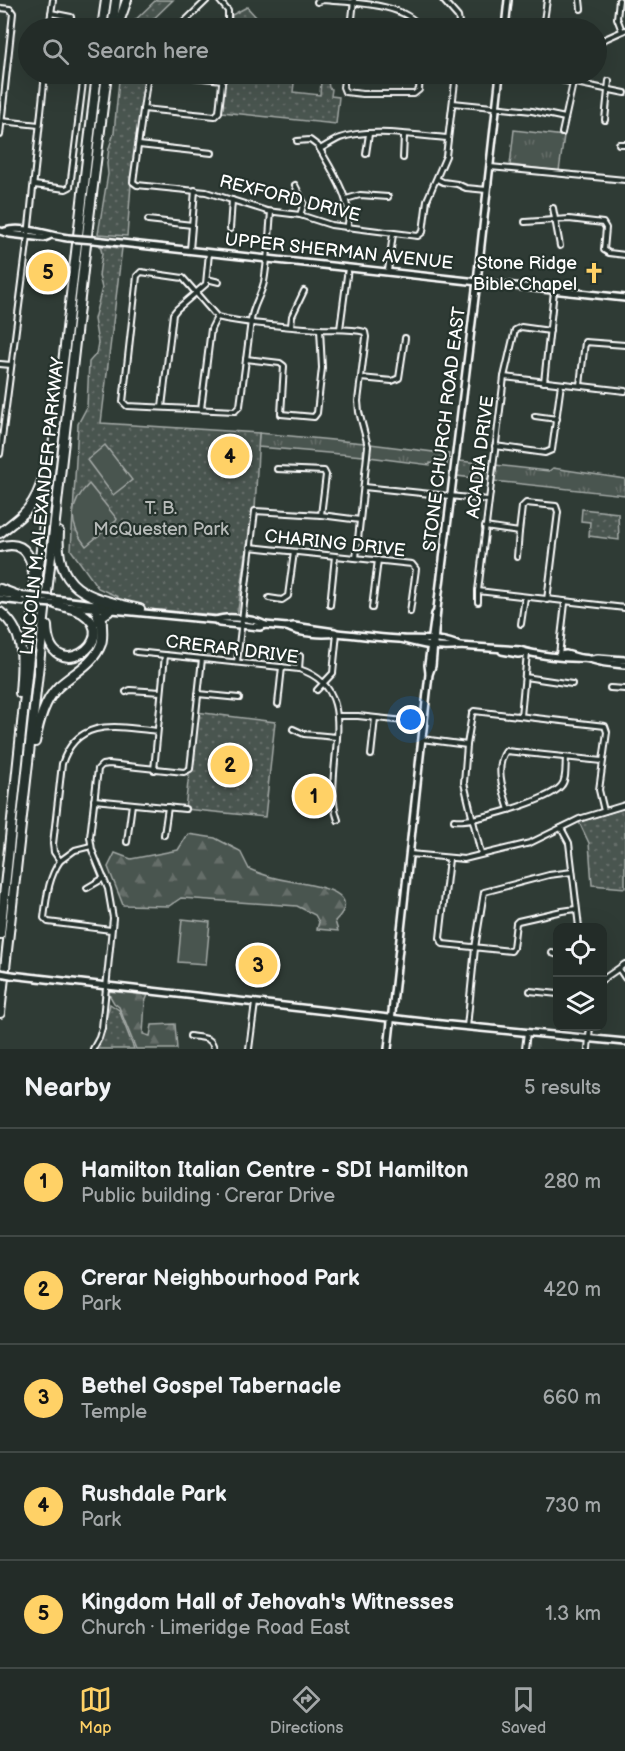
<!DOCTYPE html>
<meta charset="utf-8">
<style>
:root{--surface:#232c28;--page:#2f3834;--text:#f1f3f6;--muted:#a3a7a8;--line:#404845;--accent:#ffd166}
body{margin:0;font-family:"Balsamiq Sans",sans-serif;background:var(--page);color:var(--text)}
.controls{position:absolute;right:18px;bottom:18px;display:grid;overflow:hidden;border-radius:12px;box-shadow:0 6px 24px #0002}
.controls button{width:54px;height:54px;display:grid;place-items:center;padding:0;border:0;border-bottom:2px solid var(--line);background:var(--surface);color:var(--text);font:30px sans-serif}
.you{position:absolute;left:411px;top:720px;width:21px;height:21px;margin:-15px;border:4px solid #fff;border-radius:50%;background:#1a73e8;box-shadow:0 0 0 9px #1a73e833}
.badge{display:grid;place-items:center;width:39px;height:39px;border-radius:50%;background:var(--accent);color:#111;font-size:20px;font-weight:700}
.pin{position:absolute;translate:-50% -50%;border:3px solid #fff;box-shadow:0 2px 6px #0006}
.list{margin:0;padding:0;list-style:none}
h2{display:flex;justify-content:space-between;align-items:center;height:78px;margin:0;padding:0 24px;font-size:26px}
h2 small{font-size:20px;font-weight:400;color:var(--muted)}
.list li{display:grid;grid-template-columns:39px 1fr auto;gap:18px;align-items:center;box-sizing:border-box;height:108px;padding:0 24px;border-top:2px solid var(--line)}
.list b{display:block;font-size:22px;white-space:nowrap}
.list p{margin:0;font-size:20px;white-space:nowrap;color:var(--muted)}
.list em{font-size:20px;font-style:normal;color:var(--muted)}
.icon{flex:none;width:33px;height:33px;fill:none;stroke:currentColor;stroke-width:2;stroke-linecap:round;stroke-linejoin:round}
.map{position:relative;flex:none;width:625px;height:1049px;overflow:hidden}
.search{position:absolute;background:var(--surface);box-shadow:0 6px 24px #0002;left:18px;right:18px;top:18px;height:66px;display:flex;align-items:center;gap:15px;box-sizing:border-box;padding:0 21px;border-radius:33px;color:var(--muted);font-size:22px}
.sheet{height:618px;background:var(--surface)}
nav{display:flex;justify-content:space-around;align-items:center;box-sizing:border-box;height:84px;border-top:2px solid var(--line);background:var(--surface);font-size:16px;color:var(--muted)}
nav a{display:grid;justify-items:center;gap:3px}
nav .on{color:var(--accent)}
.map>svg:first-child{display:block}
</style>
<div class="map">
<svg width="625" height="1049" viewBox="0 0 625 1049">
<defs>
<pattern id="grass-tufts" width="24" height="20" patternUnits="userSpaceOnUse" patternTransform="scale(1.5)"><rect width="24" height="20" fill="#4a544f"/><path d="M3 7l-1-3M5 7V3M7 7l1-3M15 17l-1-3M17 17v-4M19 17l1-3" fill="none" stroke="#656e69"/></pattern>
<pattern id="forest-firs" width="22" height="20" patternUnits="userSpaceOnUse" patternTransform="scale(1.5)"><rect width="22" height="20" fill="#4a544f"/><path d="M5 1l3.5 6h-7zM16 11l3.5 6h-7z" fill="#656e69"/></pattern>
<pattern id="park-dots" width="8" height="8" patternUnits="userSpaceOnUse" patternTransform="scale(1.5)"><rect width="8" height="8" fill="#4a544f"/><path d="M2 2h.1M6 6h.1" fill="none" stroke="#656e69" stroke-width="1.8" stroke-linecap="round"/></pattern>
</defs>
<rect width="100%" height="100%" fill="#2f3b35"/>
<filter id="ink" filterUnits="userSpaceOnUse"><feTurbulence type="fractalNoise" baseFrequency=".0167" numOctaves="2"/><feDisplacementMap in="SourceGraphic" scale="12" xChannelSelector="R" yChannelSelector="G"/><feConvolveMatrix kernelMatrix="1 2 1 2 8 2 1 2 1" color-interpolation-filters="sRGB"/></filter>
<g filter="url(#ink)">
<g fill="url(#grass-tufts)" stroke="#a4aaa7" stroke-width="1.5">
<polygon points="514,130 564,136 559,171 510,165"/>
<polygon points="259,433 364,443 363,456 258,447"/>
<polygon points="370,444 449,454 447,465 430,463 430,465 369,457"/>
<polygon points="495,465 549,471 553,468 625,479 625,495 493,481"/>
</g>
<g fill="url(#forest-firs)" stroke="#a4aaa7" stroke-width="1.5">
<path d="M 188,834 L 215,838 L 240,851 L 249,869 C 263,875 276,879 290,881 C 309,885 367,890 335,921 L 338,931 L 317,929 L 319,922 L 315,915 L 297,906 L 181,898 L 169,906 L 123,905 L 108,867 L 115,853 L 131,859 L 178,850 Z"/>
<polygon points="107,991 148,995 145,1002 143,1034 150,1036 152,1025 175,1024 177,1049 136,1049 119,1007 114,1003"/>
</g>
<g fill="url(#park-dots)" stroke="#a4aaa7" stroke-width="1.5">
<polygon points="156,0 173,0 144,28 127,28"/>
<polygon points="247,7 257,18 301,21 300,28 231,28 232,15"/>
<polygon points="118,74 145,74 132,174 130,177 131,185 127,236 98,234 108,174 107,164 109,148 114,133 119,80"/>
<polygon points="226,74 295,74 293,92 320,95 321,81 328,81 329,88 332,89 331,96 339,97 336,124 222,112"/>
<polygon points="100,246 122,248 101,423 259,433 255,509 252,513 237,617 148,609 117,602 118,597 98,588 71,550 78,424 87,407 89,362 96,354 98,343 94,319 102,288 99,276 102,253"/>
<polygon points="459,461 490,464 488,480 457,476"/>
<polygon points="582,509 618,513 619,540 589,536 590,522 581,521"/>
<polygon points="196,712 275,722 265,817 185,809"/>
<polygon points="625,808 625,888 592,885 589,843 579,822"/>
<polygon points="110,1004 119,1010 134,1049 95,1049 103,1031"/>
</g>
<g fill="#4a544f" stroke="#a4aaa7" stroke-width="1.5">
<polygon points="105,445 132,480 113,495 87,460"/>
<path d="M 89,484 L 117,519 L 116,521 L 86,546 C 68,524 69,504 89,484 Z"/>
<polygon points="182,919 210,922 206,964 178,962"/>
</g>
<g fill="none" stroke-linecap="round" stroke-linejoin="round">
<defs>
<g id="minor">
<polyline points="219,0 228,11 228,28"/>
<polyline points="443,0 458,17 460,28"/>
<polyline points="580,0 581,9"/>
<polyline points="619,0 617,18 622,31"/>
<path d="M 317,2 L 323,0 C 351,3 404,2 421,28"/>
<polyline points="0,8 10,9 13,13 0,135"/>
<polyline points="51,13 71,17 72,28"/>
<polyline points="49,28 53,0"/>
<polyline points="178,28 207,0"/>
<polyline points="351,28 354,0"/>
<polyline points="543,28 547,0"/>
<polyline points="596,43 625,30"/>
<polyline points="148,74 133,182 137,185 206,192 267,211 300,215 331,225 418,236 423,232 427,200 446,156 456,74"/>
<polyline points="162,74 223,80"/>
<polyline points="345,74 343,87 345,92 363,94 414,94 419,90 420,74"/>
<polyline points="546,77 625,93"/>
<polyline points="453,103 532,111 565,118"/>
<polyline points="143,109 215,116 219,112 223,74"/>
<polyline points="605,120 609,81"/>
<polyline points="1,121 39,125"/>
<polyline points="562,133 575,74"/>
<path d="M 297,141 L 310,140 L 318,146 C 330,167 355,204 347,228"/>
<polyline points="619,144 625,144"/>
<polyline points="139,145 212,153"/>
<path d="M 320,149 C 326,146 333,141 340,138 C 369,127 418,136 448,138"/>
<polyline points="366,154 369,134"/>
<polyline points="403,158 404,136"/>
<polyline points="490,167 625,180"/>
<polyline points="437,179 443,182 457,184 466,188 487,190"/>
<polyline points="34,185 66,189 70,187 84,74"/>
<polyline points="295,185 304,203 300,215"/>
<polyline points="346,199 360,195 388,197"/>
<polyline points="553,208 560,246"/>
<path d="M 271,212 C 269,235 268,259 264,282 C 261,296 252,307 251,321 L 240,406 L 235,411 L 127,406 L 123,402 L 137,276 L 141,272 L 183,278 L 217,317 C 246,324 289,327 319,329 C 334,330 350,328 365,332 L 366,337 L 358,401 L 359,412 L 368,446 L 356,558"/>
<polyline points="148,220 192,225"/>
<polyline points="525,222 569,219 603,223 606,228 604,250 609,253 625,255"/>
<polyline points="230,229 232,200"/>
<polyline points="190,250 195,190"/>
<polyline points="388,271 393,234"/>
<polyline points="207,279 219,282"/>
<polyline points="291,326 292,316 304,291"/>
<polyline points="340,329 348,268"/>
<polyline points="246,359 280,363 284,366 281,414 314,417 317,413 322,368 320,329"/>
<polyline points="0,364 11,365"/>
<polyline points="504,377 515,330 521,327 550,331"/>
<polyline points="361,378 392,381 399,378 405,338"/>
<polyline points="544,382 554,291"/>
<polyline points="580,385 585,342 625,345"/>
<polyline points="625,391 504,377 478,591 625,608"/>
<polyline points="162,407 173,314 177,309 206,284 209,253"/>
<polyline points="201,409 211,329 217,317"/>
<polyline points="535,416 557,419"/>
<polyline points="495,446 545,453 552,450 561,384"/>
<polyline points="0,454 28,236 45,74"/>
<polyline points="277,469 324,471 326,475 321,515"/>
<polyline points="364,487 488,500"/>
<polyline points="485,527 519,532 522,507 526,503 556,506 558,512 547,600"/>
<polyline points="250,547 412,564 416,569 410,612"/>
<polyline points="517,557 519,532"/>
<polyline points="478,591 478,602"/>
<polyline points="269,598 282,600 288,596 294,552"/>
<polyline points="330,605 335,556"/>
<polyline points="372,608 378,560"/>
<polyline points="521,624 525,597"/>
<path d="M 136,652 L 299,669 C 368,691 319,770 338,820"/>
<polyline points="559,655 565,603"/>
<polyline points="237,662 255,511 321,515 360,520"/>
<polyline points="299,669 300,656"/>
<polyline points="525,677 572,684"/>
<polyline points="610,688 625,689"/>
<polyline points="317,690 333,673 337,633"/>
<polyline points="126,692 130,690 161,692"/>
<polyline points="198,694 239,698"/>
<polyline points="278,704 282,667"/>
<polyline points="338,716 358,716 423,723"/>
<polyline points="521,716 527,653"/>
<polyline points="293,729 304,734 336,737"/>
<polyline points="422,739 467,745"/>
<polyline points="371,755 375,718"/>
<polyline points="154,770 165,655"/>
<polyline points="94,800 185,809"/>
<path d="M 509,810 C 504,793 494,767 506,751 L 602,761"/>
<path d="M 454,820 C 473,823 550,800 561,786 C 567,780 565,766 566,758"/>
<polyline points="561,828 569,843 579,927"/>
<polyline points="164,835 168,807"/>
<polyline points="127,842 132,804"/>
<polyline points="410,854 464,859 530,843 579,819 625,805"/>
<polyline points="481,854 464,783 467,745 472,714 474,711 605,726 607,732 599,790 604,811"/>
<polyline points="449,859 440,938 443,944 511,951 513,948 516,923 518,921 562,911 576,909"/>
<polyline points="60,861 75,850 91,846"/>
<polyline points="87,888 104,878"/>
<path d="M 111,930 L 48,922 L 44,918 C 47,896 48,879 60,861 L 54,852 L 53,844 L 62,764 C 77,716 119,727 157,731"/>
<polyline points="552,953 558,955"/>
<polyline points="619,969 625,978"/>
<polyline points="602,980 625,964"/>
<polyline points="530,991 558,994"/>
<polyline points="467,1027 475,948 484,892 549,875 572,872"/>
<path d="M 190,1036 C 201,1038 212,1036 214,1049"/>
<polyline points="93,1049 99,1038 102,1028 113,918 108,889 92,850 90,837 98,769 102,765 109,764 184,772 190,769 202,659"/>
<polyline points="249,1049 255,1003"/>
<polyline points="525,1049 527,1032"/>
<polyline points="588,1049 590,1026"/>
</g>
<g id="secondary">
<polyline points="505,28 508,0"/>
<polyline points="0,231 10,234 44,238 49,236"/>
<path d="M 5,231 C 22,225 50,236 68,238"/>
<polyline points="94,240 625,298"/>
<polyline points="0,594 27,596"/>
<polyline points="0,599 26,602"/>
<polyline points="54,599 120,607"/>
<path d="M 71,606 L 216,620 C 228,615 255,619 265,625"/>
<polyline points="216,620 219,623 260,627 265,625 287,627 294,626 335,632"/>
<path d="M 287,627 C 301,634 323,635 337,633 C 358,635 378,638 399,639 C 418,640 442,637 459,646"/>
<path d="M 401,639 C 419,644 441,650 459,646 L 520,650 C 535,655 567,659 582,658 C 589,658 594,661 601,662 C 609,664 617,664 625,665"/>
<polyline points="502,651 518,654 526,653"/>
<polyline points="560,655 566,654 580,658"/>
<polyline points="592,659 598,658 625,660"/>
<polyline points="429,673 428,665 435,614"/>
<polyline points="11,975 450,1025 625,1042"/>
<polyline points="388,1049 429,674 432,666 437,609 477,281 500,74"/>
</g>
<g id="motorway">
<polyline points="102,28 106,0"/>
<polyline points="112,28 116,0"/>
<polyline points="117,28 127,0"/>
<path d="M 59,532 C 54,593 92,598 140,609"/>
<path d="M 0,533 C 7,527 16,521 23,514 C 41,497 45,471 50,447"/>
<path d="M 0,547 C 28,538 33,562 34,583"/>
<polyline points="0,589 19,596"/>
<polyline points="95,605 99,621"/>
<path d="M 0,612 C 27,633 22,662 20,693"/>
<path d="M 47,626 C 49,689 124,640 82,613 C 74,608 64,607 55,604"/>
<path d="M 35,742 C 39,722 44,701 58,687 C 73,673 94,664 101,644 C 104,635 101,626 102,616 L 111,610"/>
<polyline points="0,934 34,609 97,74"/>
<polyline points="0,1013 88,226 107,74"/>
</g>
</defs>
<use href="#minor" stroke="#fff" stroke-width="8"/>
<use href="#secondary" stroke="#fff" stroke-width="10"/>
<use href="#motorway" stroke="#fff" stroke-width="12"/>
<use href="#minor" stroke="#26332d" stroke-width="4"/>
<use href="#secondary" stroke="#26332d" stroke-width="5"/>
<use href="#motorway" stroke="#26332d" stroke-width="8"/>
<defs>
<g id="secondary-bridge">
<polyline points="68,238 94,240"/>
<polyline points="27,596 54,599"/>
<polyline points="26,602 54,604"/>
<polyline points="0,973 11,975"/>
</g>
</defs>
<use href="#secondary-bridge" stroke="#fff" stroke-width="10" stroke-linecap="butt"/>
<use href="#secondary-bridge" stroke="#26332d" stroke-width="5"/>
</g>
</g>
<defs>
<symbol id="church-bare" viewBox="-9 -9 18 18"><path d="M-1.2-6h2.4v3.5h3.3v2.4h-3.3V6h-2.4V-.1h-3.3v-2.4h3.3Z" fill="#ffd166" stroke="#26332d" stroke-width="2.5" paint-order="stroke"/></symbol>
</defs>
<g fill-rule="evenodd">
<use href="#church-bare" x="579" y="258" width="30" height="30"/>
</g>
<g text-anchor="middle" stroke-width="4.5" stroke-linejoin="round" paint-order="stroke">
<g font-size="18" fill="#fff" stroke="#26332d">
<text transform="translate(290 198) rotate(14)" y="6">REXFORD DRIVE</text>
<text transform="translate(339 251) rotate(6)" y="6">UPPER SHERMAN AVENUE</text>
<text transform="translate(444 429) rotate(-83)" y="6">STONE CHURCH ROAD EAST</text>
<text transform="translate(480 457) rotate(-83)" y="6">ACADIA DRIVE</text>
<text transform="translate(42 506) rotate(-84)" y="6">LINCOLN M. ALEXANDER PARKWAY</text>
<text transform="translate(335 543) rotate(6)" y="6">CHARING DRIVE</text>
<text transform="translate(232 649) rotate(7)" y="6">CRERAR DRIVE</text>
</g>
<g font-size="18" fill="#fff" stroke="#26332d" text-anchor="end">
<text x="577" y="269">Stone Ridge<tspan x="577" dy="21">Bible Chapel</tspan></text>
</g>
<g font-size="18" fill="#b7bbb9" stroke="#26332d">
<text x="161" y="514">T. B.<tspan x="161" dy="21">McQuesten Park</tspan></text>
</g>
</g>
</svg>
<div class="controls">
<button><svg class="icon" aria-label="locate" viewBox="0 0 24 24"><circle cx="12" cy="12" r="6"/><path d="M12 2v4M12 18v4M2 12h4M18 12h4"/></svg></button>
<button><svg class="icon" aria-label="layers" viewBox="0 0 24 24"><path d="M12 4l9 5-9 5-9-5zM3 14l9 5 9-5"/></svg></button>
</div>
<div class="you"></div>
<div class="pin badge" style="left:314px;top:796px">1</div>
<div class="pin badge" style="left:230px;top:765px">2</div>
<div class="pin badge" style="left:258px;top:965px">3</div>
<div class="pin badge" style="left:230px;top:456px">4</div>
<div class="pin badge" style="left:48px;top:272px">5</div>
<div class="search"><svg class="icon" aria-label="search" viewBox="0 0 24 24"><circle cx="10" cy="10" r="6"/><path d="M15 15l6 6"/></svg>Search here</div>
</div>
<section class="sheet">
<h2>Nearby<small>5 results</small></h2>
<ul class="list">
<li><span class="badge">1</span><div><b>Hamilton Italian Centre - SDI Hamilton</b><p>Public building · Crerar Drive</p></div><em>280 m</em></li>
<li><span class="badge">2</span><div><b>Crerar Neighbourhood Park</b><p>Park</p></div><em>420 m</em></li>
<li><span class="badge">3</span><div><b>Bethel Gospel Tabernacle</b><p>Temple</p></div><em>660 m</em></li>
<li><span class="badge">4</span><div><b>Rushdale Park</b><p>Park</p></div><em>730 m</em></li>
<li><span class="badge">5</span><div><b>Kingdom Hall of Jehovah's Witnesses</b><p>Church · Limeridge Road East</p></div><em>1.3 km</em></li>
</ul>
</section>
<nav>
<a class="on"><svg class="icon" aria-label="map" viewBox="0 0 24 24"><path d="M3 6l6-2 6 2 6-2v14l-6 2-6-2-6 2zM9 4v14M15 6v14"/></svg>Map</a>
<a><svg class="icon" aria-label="directions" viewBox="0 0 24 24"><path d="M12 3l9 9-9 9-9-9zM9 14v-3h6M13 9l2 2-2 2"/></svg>Directions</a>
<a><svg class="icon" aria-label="saved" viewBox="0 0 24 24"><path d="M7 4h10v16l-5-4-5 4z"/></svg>Saved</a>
</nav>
